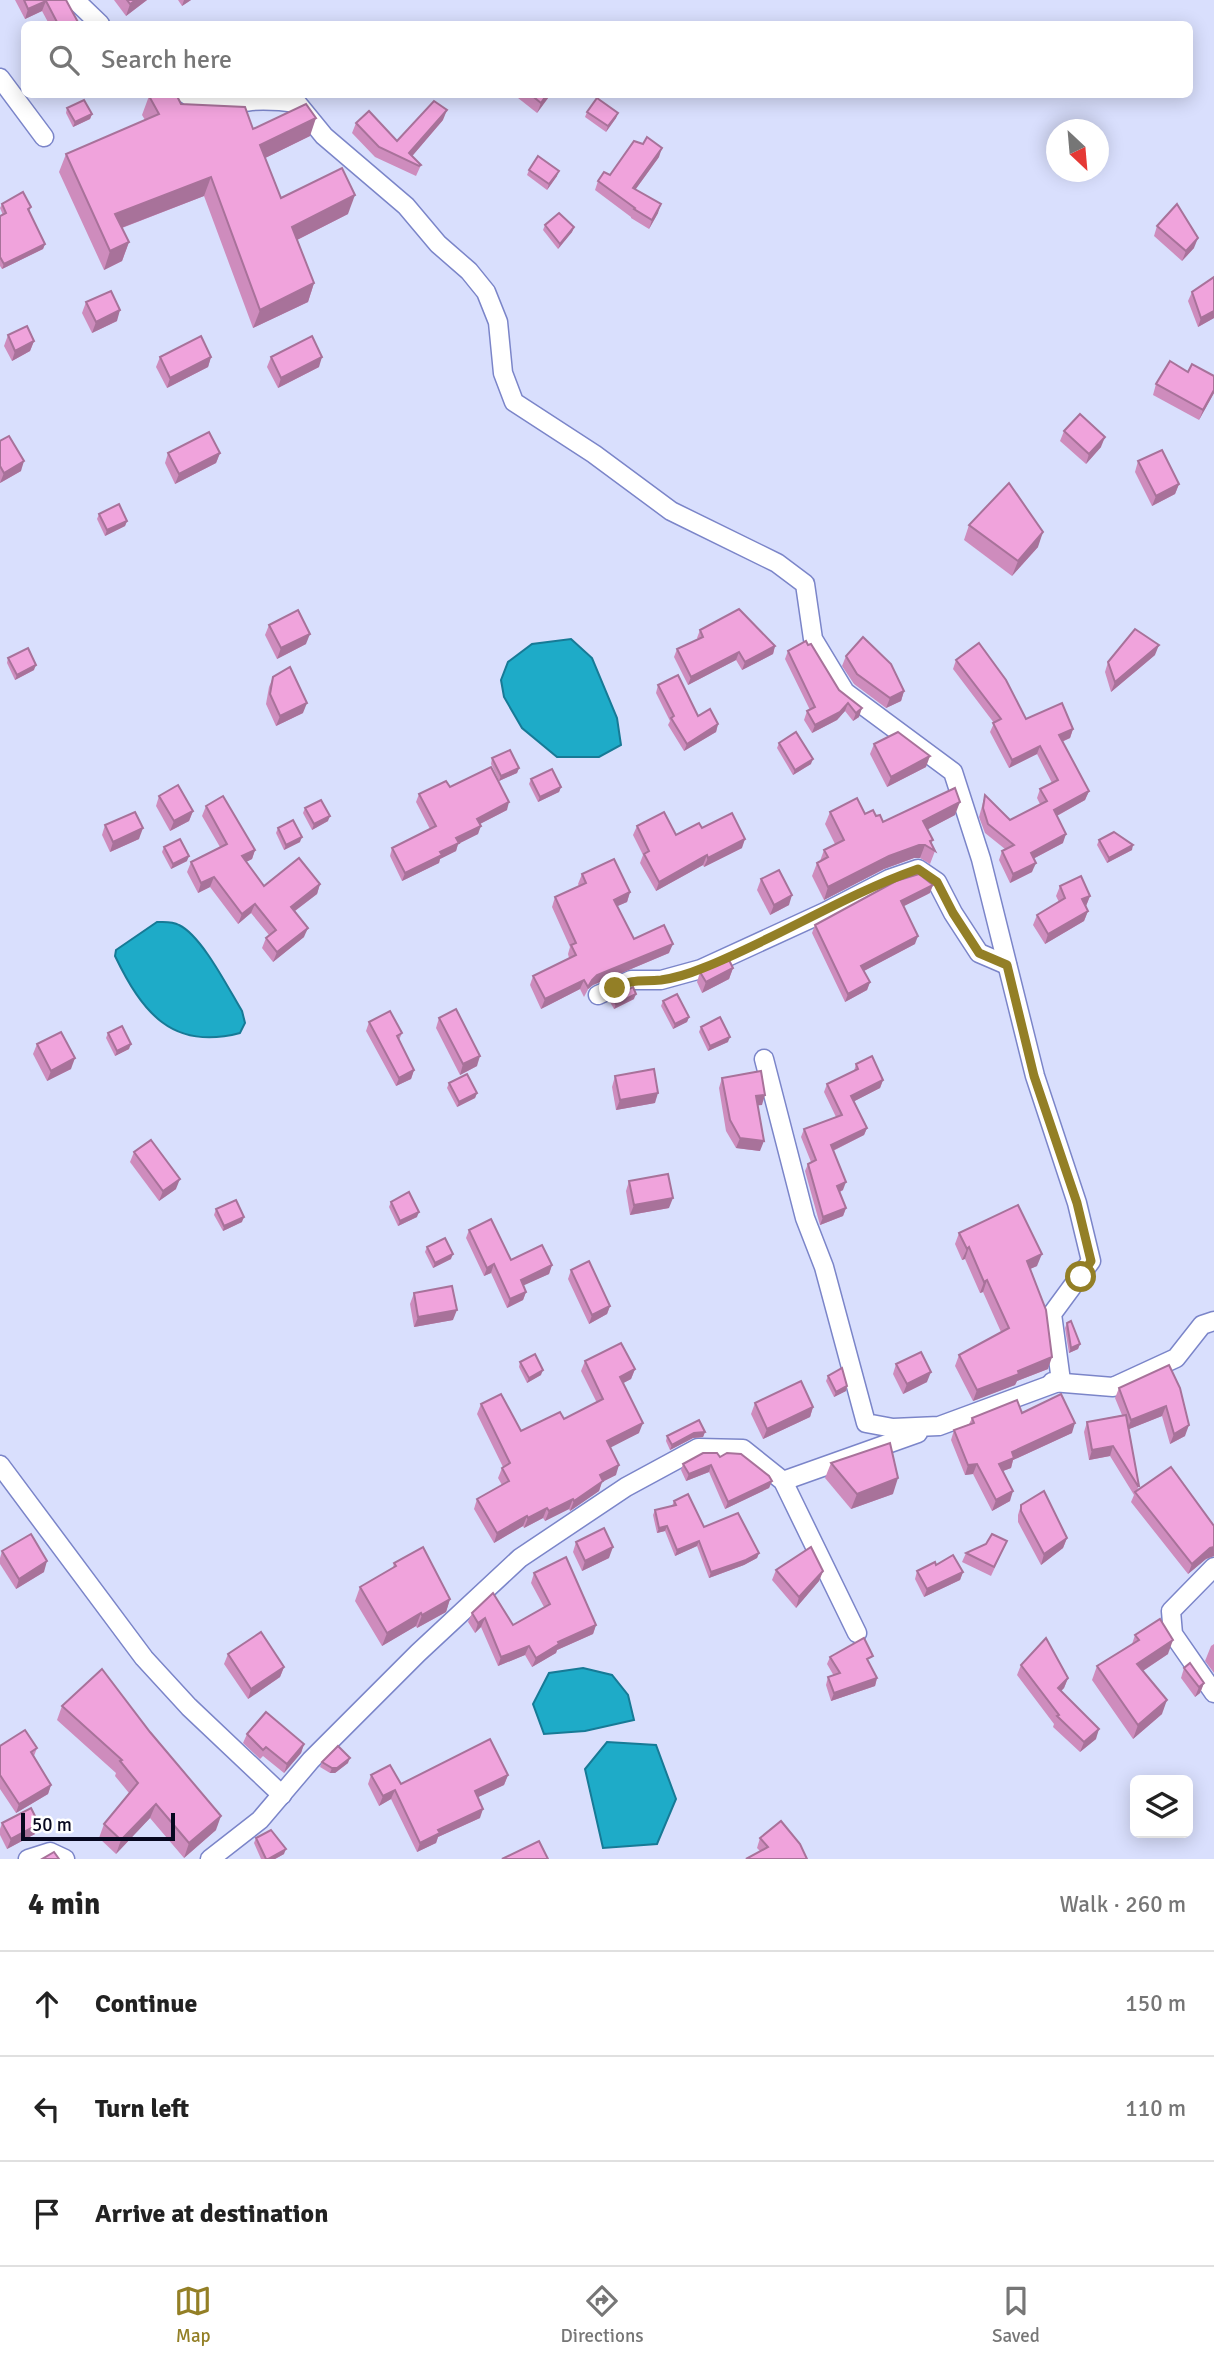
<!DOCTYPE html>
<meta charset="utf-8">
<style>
:root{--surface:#fff;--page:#f6f6f6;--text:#222;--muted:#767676;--line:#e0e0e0;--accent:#937f26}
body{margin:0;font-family:Signika,sans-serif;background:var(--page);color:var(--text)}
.controls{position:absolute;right:21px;bottom:21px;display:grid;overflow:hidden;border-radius:10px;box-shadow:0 4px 18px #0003}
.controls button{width:63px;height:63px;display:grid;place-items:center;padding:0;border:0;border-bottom:2px solid var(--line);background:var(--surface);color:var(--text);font:35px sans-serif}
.compass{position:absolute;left:1046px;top:119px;width:63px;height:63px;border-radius:50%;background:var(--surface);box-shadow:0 4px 18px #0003;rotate:154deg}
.scale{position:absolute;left:21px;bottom:18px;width:154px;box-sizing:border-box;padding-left:7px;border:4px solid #070820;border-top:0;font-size:19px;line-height:24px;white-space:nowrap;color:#070820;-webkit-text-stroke:5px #fff;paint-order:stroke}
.stop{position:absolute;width:21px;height:21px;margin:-16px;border:5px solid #937f26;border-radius:50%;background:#fff}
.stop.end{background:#937f26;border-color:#fff;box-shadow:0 2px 7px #0008}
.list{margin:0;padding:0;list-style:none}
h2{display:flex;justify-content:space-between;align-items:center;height:91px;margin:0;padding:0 28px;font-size:30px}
h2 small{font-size:23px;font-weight:400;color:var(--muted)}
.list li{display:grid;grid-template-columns:46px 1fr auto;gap:21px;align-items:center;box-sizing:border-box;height:105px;padding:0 28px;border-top:2px solid var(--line)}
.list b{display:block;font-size:26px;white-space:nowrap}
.list em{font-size:23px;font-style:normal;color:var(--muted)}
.icon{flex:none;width:38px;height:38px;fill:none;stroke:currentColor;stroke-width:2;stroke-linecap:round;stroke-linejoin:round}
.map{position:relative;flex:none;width:1214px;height:1859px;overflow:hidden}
.search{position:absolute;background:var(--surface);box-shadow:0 4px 18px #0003;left:21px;right:21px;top:21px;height:77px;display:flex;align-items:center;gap:18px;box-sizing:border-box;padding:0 24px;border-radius:10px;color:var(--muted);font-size:26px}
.sheet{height:406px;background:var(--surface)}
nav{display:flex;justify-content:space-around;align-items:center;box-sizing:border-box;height:98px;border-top:2px solid var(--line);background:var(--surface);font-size:19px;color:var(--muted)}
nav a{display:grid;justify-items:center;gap:4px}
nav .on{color:var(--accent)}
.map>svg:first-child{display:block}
</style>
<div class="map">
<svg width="1214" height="1859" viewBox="0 0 1214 1859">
<rect width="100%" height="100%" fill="#d9dffd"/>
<g fill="#1eabc8" stroke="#177a96" stroke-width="2">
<polygon points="571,639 592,658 617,718 621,745 599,757 557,757 522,728 504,697 501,680 508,662 532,644"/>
<path d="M 157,922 C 165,922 172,921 179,925 C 202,936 228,988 242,1011 L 245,1023 L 240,1033 C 172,1051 142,1012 115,956 L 116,950 Z"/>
<polygon points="583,1668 612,1675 628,1695 634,1720 585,1731 544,1734 533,1704 549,1673"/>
<polygon points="607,1742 656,1745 676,1799 657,1844 603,1848 585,1769"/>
</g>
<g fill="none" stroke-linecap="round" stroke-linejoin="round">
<defs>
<g id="minor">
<polyline points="75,0 100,24"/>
<polyline points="0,78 44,137"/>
<path d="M 186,94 C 206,110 229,104 251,101 C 266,100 282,101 297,103 L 324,136 L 406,206 L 438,244 L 469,271 L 486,292 L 498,322 L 503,373 L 514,402 L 594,454 L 671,511 L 777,563 L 805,584 L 813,639 L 845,692 L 953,772 L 981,859 L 1035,1076 L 1077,1203 L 1091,1261 L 1052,1314 L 1061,1381 L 939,1426 L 893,1428 L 866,1423 L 824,1267 L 805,1218 L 764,1059"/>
<polyline points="598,995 631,980 661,980 701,969 825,912 889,879 918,869 937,882 953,913 979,953 1007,965"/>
<polyline points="1052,1382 1113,1387 1176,1358 1202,1325 1214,1321"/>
<polyline points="0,1465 144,1658 189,1707 282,1795"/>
<polyline points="783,1481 918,1433"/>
<polyline points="1214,1567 1171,1611 1173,1634 1214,1693"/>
<polyline points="28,1859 50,1852 65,1859"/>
<polyline points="210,1859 260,1820 311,1760 418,1653 520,1558 626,1487 698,1448 743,1449 783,1481 857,1633"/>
</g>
</defs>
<use href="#minor" stroke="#7b85c9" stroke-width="21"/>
<use href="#minor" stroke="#fff" stroke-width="18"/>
</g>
<g fill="#ce8cbd">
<polygon points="15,0 66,0 79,24 49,24 42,11 25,19"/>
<polygon points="114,0 147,0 126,16"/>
<polygon points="178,0 191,0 182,6"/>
<polygon points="513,94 551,94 537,113"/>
<polygon points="149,96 181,104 253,129 310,136 265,158 281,198 348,214 297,240 314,283 308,302 253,328 204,196 122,228 129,242 122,261 104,270 59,172 66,154 145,120 142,115"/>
<polygon points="67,108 92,114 90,119 73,127 66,113"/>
<polygon points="587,112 618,113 616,118 606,132 585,117"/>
<polygon points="443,120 412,156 421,165 416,176 375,157 352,133 356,123 397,141"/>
<polygon points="659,157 635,190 658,213 649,229 631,218 631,217 595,190 598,181 610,175"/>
<polygon points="529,170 557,176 547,190 527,175"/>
<polygon points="2,204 31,207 29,212 45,244 43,249 2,269 0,266 0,216 3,215 0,208"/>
<polygon points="545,225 574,227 572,232 558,249 543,230"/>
<polygon points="1157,226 1194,248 1182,261 1154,236"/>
<polygon points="1192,292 1214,318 1198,327 1188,301"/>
<polygon points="86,302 117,321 92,333 82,313"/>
<polygon points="8,335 34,341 30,351 12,361 4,346"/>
<polygon points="160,357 211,357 208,367 167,388 156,367"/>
<polygon points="271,357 319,367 278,388 267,367"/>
<polygon points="1188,372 1214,393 1199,420 1153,395 1156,384"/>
<polygon points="1064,431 1101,447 1086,464 1060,441"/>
<polygon points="0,441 21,471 0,483"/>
<polygon points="168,453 220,453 216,463 175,484 165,463"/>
<polygon points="1138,461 1179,484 1175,494 1152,506 1135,472"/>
<polygon points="99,514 127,521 125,526 105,536 97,519"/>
<polygon points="969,525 1038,547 1012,576 964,540"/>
<polygon points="269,625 306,644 277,659 265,635"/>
<polygon points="700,630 775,646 773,654 742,670 736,660 688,685 674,657 677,649 698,639 697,638"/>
<polygon points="788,651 839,690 859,717 853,721 845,711 837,720 812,733 804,720 807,711 810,710 785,659"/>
<polygon points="1155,655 1111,692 1105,672 1108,662"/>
<polygon points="846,656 904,691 901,701 886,708 854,684 842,666"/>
<polygon points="8,658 34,670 15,680 7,663"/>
<polygon points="956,660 1026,719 1073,729 1070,738 1062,742 1089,791 1085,800 1057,816 1063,843 1033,859 1032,872 1010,883 999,860 1002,851 1005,849 985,833 979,817 985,795 1010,820 1040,804 1037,798 1040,789 1052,783 1037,754 1009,768 990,732 994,723 953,669"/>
<polygon points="273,677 303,713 276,726 266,704 269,687"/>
<polygon points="658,685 698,716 718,724 716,732 684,751 668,725 670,721 656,693"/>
<polygon points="779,743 811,764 793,775 777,748"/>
<polygon points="874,744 926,767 887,787 870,754"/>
<polygon points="492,758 519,768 517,773 499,781 491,764"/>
<polygon points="531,779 561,787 559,792 538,802 529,784"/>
<polygon points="450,787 507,810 480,824 478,834 458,844 456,851 440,859 439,863 402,881 390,856 392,848 430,829 416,802 419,794"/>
<polygon points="159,796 193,811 189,821 170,831 156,806"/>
<polygon points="206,806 255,850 252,859 246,862 264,886 320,884 317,894 295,911 304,937 273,962 262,948 266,938 269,935 251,913 238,924 210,887 198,893 187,872 191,862 220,847 202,816"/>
<polygon points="305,808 328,821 312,830 303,813"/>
<polygon points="830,812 865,814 876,816 883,822 955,815 928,829 933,840 931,844 935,851 930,864 920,858 914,858 884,869 824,900 812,876 817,863 820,861 824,850 835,844 825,824"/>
<polygon points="105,825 139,839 110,852 102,835"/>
<polygon points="637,826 676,835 702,828 742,848 704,867 703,865 656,891 640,863 643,855 633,835"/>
<polygon points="278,828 300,842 284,850 276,833"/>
<polygon points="1099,840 1132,850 1107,863 1097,845"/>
<polygon points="164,847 187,861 171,869 162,852"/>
<polygon points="582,874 630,892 627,902 617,906 634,939 669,953 593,985 588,989 584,997 580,989 541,1009 530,985 533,976 569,958 568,954 570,947 552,907 555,897 579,886 578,884"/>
<polygon points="761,879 789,905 770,915 757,890"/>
<polygon points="1060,886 1090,896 1086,906 1088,911 1084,921 1045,944 1033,925 1037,915 1059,902 1056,896"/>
<polygon points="930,893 904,906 915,944 864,971 870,982 867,990 845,1002 812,933 815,925"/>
<polygon points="733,968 729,979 702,993 697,982 700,972"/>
<polygon points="612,997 634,999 614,1009 610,1002"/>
<polygon points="663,1001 689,1017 687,1022 673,1029 661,1006"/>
<polygon points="439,1018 477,1066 460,1075 436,1028"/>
<polygon points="369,1022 402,1033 399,1040 414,1070 411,1079 396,1086 366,1031"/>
<polygon points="701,1027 728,1042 708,1051 699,1032"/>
<polygon points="108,1033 129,1049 115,1056 106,1038"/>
<polygon points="37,1044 71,1069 47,1081 33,1054"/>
<polygon points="856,1064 883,1080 880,1088 854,1101 867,1128 864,1135 833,1151 843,1190 840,1192 846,1208 843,1216 820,1225 805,1171 808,1164 811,1162 801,1137 804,1129 836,1117 824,1092 827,1084 854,1071"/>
<polygon points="615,1076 655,1103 616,1110 612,1087"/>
<polygon points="722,1078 762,1105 757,1105 760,1151 736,1148 726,1131 719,1088"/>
<polygon points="449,1083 477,1093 475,1098 457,1107 447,1088"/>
<polygon points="134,1152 176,1189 159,1201 130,1162"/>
<polygon points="629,1181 669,1208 630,1215 626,1191"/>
<polygon points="391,1202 417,1217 398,1226 389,1207"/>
<polygon points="216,1209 242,1222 223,1231 214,1215"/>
<polygon points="469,1230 511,1260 552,1265 549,1274 523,1285 526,1292 523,1300 507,1308 491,1273 484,1276 466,1238"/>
<polygon points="959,1233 1037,1266 1030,1269 1048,1369 1017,1381 1015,1385 973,1401 955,1366 959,1355 1001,1332 983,1292 980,1293 965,1259 962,1260 955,1244"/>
<polygon points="427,1247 451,1259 433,1268 425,1252"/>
<polygon points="571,1270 610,1306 607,1314 589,1324 568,1279"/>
<polygon points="414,1293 453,1320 414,1327 410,1304"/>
<polygon points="1067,1323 1080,1344 1078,1349 1069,1353 1065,1328"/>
<polygon points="585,1361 635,1369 631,1379 623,1383 639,1433 610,1447 616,1475 602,1482 599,1491 570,1511 569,1509 545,1521 543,1518 524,1528 523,1526 494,1543 474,1509 477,1499 502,1485 498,1478 502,1468 503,1467 477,1414 481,1404 521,1431 564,1419 597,1403 581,1371"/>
<polygon points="520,1362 541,1375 527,1383 519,1367"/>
<polygon points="896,1364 927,1382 903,1394 893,1374"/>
<polygon points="1169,1365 1185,1436 1170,1444 1162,1416 1129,1429 1139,1486 1137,1490 1214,1526 1214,1556 1206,1559 1188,1574 1131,1502 1134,1495 1110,1456 1089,1460 1084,1432 1087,1422 1122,1415 1115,1398 1119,1388"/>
<polygon points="828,1376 847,1386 846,1391 834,1397 826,1381"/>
<polygon points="755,1403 813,1407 810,1417 763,1439 751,1414"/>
<polygon points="1022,1413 1072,1433 1013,1460 1011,1468 1003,1471 1010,1501 992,1511 973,1474 965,1475 951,1440 954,1430 969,1424 972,1418"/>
<polygon points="705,1432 703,1437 693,1438 670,1450 666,1441 667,1436"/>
<polygon points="720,1457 772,1481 769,1488 725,1509 709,1472 686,1481 681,1470 683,1464"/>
<polygon points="831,1463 893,1494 851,1509 825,1478"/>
<polygon points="674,1501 704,1527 759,1553 757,1558 744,1565 709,1578 697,1546 675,1556 665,1531 657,1533 653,1515 655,1510 672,1506"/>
<polygon points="1021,1505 1067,1538 1063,1548 1041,1565 1018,1522 1018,1515"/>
<polygon points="1007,1541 991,1576 962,1562 966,1553"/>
<polygon points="576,1542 609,1558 582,1571 573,1552"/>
<polygon points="2,1551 44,1572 16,1589 0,1564 0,1558"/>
<polygon points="394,1563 450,1599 446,1612 417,1628 416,1626 382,1646 355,1601 360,1587 393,1568"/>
<polygon points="936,1565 963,1572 960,1580 924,1597 915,1579 917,1571"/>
<polygon points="776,1570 823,1571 819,1581 796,1608 772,1580"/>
<polygon points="534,1573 596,1625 593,1634 557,1650 556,1653 532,1667 525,1655 498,1666 481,1627 475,1633 468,1622 472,1613 513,1625 544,1607 531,1583"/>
<polygon points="1135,1635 1168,1654 1143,1671 1162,1714 1133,1739 1092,1680 1097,1666 1132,1644"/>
<polygon points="1214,1644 1214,1673 1205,1661 1211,1646"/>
<polygon points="228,1654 284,1667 280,1677 248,1699 224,1664"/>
<polygon points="830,1657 870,1664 877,1678 875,1686 831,1701 826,1685 828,1677 834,1676 827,1664"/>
<polygon points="1021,1665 1068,1678 1064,1688 1061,1691 1096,1739 1080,1752 1053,1727 1054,1724 1017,1675"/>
<polygon points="1184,1668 1204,1683 1200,1693 1195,1697 1181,1678"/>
<polygon points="62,1706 216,1830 184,1858 150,1818 116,1854 99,1838 104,1824 129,1793 115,1776 116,1773 57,1720"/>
<polygon points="247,1734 304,1744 301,1753 284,1773 263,1756 260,1759 243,1743"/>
<polygon points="0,1746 37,1748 34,1756 51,1785 48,1794 16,1813 0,1789"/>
<polygon points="322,1762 348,1763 335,1773 330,1773 320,1767"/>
<polygon points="371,1775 401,1784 508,1775 504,1785 478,1797 480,1818 438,1837 436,1843 417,1852 391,1799 379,1806 368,1784"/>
<polygon points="2,1823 35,1834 7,1849 0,1835 0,1829"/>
<polygon points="256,1838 284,1854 275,1859 261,1859 254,1843"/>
<polygon points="760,1838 800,1844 760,1851 757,1848"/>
</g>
<g fill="#a8729a">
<polygon points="136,0 147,0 126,16 130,4"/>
<polygon points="184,0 191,0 182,6"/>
<polygon points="46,1 42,11 25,19 28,9"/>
<polygon points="547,94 551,94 537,113 541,103"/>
<polygon points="447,110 443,120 408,161 409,153"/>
<polygon points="618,113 616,118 606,132 608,126"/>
<polygon points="92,114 90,119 73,127 75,122"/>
<polygon points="316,118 310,136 253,164 260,145"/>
<polygon points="662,148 659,157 630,197 633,188"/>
<polygon points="559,171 557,176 547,190 549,184"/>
<polygon points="211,177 204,196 108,233 115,214"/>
<polygon points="355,195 348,214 285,246 292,227"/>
<polygon points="661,204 658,213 649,229 652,220"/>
<polygon points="574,227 572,232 558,249 560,244"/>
<polygon points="1198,238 1194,248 1182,261 1186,251"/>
<polygon points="129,242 122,261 104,270 110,251"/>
<polygon points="45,244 43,249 2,269 4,264"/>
<polygon points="314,283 308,302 253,328 260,310"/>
<polygon points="120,310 117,321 92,333 96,322"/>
<polygon points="1214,311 1214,318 1198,327 1201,318"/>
<polygon points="34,341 30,351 12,361 15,351"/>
<polygon points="211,357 208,367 167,388 170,378"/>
<polygon points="322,357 319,367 278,388 281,378"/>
<polygon points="1214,390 1214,393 1199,420 1203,410"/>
<polygon points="1105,437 1101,447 1086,464 1089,454"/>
<polygon points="220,453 216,463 175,484 179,474"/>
<polygon points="24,461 21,471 0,483 4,473"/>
<polygon points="1179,484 1175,494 1152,506 1156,496"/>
<polygon points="127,521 125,526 105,536 107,530"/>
<polygon points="1043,532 1038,547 1012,576 1018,561"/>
<polygon points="310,634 306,644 277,659 281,648"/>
<polygon points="1159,645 1155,655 1111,692 1115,682"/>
<polygon points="775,646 773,654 742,670 745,662"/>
<polygon points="739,652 736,660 688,685 691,677"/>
<polygon points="36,665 34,670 15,680 17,675"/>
<polygon points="904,691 901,701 886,708 890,698"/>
<polygon points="307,703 303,713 276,726 280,716"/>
<polygon points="848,703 845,711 837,720 812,733 815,725"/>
<polygon points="862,708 859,717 853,721 856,713"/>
<polygon points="718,724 716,732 684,751 687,744"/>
<polygon points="1073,729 1070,738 1056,744 1059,735"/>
<polygon points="1040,746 1037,754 1009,768 1012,760"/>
<polygon points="930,756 926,767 887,787 891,777"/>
<polygon points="813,759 811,764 793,775 795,770"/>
<polygon points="519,768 517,773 499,781 501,776"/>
<polygon points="561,787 559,792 538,802 540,797"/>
<polygon points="1089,791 1085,800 1051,819 1054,810"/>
<polygon points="509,802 507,810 474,827 477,819"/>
<polygon points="960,802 955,815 919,834 923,821"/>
<polygon points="193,811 189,821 170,831 174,821"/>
<polygon points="330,816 328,821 312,830 314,824"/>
<polygon points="481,826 478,834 458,844 456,851 440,859 439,863 402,881 405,873 440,852 456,838"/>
<polygon points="143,828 139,839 110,852 113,842"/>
<polygon points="1066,834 1063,843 1027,862 1031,853"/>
<polygon points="302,837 300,842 284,850 286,845"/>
<polygon points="745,839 742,848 704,867 708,858"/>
<polygon points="919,845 925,845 920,858 914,858 884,869 824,900 828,887 889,856"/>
<polygon points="1133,845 1132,850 1107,863 1109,858"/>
<polygon points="255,850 252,859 238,866 242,856"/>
<polygon points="707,855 703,865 656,891 659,882"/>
<polygon points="189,856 187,861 171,869 173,864"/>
<polygon points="1036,863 1032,872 1010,883 1013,874"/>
<polygon points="214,877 210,887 198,893 201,883"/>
<polygon points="320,884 317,894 288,916 291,907"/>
<polygon points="933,885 930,893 898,909 901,901"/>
<polygon points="630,892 627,902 611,909 614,900"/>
<polygon points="792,895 789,905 770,915 774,905"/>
<polygon points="1090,896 1086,906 1079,909 1082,899"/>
<polygon points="255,904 251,913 238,924 242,914"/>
<polygon points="1088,911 1084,921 1045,944 1048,934"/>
<polygon points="308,928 304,937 273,962 277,952"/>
<polygon points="918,936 915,944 858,974 861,966"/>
<polygon points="673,944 669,953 593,985 588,989 584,997 592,980 597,975"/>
<polygon points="733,968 729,979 702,993 706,982"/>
<polygon points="584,980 580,989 541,1009 545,999"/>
<polygon points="870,982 867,990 845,1002 848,994"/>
<polygon points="636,994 634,999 614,1009 616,1004"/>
<polygon points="689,1017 687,1022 673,1029 675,1024"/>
<polygon points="730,1037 728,1042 708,1051 710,1046"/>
<polygon points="131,1044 129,1049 115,1056 117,1051"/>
<polygon points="480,1056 477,1066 460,1075 463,1064"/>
<polygon points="75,1058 71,1069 47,1081 51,1071"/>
<polygon points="414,1070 411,1079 396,1086 399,1078"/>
<polygon points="883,1080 880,1088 849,1104 851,1096"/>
<polygon points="477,1093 475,1098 457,1107 459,1102"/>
<polygon points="658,1093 655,1103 616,1110 620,1100"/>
<polygon points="765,1095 762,1105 752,1106 756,1096"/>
<polygon points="867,1128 864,1135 828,1153 831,1145"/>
<polygon points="740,1138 764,1141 760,1151 736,1148"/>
<polygon points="180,1179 176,1189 159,1201 163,1191"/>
<polygon points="846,1182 843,1190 834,1194 837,1186"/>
<polygon points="673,1198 669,1208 630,1215 634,1205"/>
<polygon points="846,1208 843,1216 820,1225 823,1217"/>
<polygon points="419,1212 417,1217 398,1226 400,1221"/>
<polygon points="244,1217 242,1222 223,1231 224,1226"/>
<polygon points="969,1247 965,1259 962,1260 967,1249"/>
<polygon points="453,1254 451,1259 433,1268 435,1263"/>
<polygon points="1042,1254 1037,1266 1023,1272 1027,1261"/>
<polygon points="494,1264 491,1273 484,1276 487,1268"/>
<polygon points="552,1265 549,1274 518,1288 521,1280"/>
<polygon points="987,1280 983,1292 980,1293 984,1282"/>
<polygon points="526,1292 523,1300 507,1308 510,1299"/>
<polygon points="610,1306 607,1314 589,1324 592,1315"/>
<polygon points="457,1310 453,1320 414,1327 418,1317"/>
<polygon points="1080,1344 1078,1349 1069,1353 1071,1348"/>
<polygon points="1052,1357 1048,1369 1017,1381 1015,1385 973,1401 977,1390 1018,1371"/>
<polygon points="635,1369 631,1379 616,1387 620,1377"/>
<polygon points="543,1370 541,1375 527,1383 529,1378"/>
<polygon points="931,1372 927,1382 903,1394 907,1384"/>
<polygon points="847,1386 846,1391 834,1397 836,1392"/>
<polygon points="1166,1406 1162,1416 1127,1430 1131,1420"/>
<polygon points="813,1407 810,1417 763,1439 767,1429"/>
<polygon points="643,1423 639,1433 604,1451 607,1441"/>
<polygon points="1075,1423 1072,1433 1013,1460 1011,1468 995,1474 999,1464 1012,1452"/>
<polygon points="1189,1425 1185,1436 1170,1444 1174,1434"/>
<polygon points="705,1432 703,1437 693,1438 670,1450 672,1445 694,1433"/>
<polygon points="1113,1446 1110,1456 1089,1460 1092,1450"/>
<polygon points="977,1464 973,1474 965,1475 968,1465"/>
<polygon points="619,1465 616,1475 602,1482 599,1491 570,1511 574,1501 600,1475"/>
<polygon points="711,1465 709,1472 686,1481 689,1474"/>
<polygon points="898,1478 893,1494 851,1509 857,1494"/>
<polygon points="772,1481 769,1488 725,1509 728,1502"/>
<polygon points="1013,1491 1010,1501 992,1511 996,1500"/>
<polygon points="573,1499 569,1509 545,1521 549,1511"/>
<polygon points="547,1508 543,1518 524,1528 528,1518"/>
<polygon points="527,1516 523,1526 494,1543 497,1533"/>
<polygon points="667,1526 665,1531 657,1533 659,1528"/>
<polygon points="1067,1538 1063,1548 1041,1565 1044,1554"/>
<polygon points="699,1541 697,1546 675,1556 677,1550"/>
<polygon points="613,1547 609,1558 582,1571 585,1561"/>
<polygon points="1214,1547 1214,1556 1206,1559 1188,1574 1192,1564 1210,1548"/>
<polygon points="759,1553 757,1558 744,1565 709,1578 711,1572"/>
<polygon points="47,1561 44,1572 16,1589 19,1579"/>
<polygon points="823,1571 819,1581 796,1608 799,1597"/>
<polygon points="963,1572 960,1580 924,1597 927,1589"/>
<polygon points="450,1599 446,1612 417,1628 422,1615"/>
<polygon points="421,1613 416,1626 382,1646 387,1633"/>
<polygon points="485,1618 481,1627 475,1633 478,1623"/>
<polygon points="596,1625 593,1634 557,1650 556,1653 532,1667 536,1658 558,1642"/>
<polygon points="1173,1640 1168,1654 1132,1678 1137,1664"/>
<polygon points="529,1646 525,1655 498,1666 501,1657"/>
<polygon points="284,1667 280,1677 248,1699 251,1689"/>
<polygon points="877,1678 875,1686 831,1701 834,1693"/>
<polygon points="1068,1678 1064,1688 1054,1698 1058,1688"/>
<polygon points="1204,1683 1200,1693 1195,1697 1199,1687"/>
<polygon points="1167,1700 1162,1714 1133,1739 1138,1725"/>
<polygon points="1099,1729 1096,1739 1080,1752 1084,1742"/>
<polygon points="304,1744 301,1753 284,1773 287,1764"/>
<polygon points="350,1758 348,1763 335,1773 330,1773 332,1768"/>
<polygon points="508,1775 504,1785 472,1800 475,1791"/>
<polygon points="51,1785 48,1794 16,1813 19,1804"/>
<polygon points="395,1790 391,1799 379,1806 383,1796"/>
<polygon points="156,1804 150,1818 116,1854 121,1840"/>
<polygon points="483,1809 480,1818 438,1837 436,1843 417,1852 420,1843 438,1830"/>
<polygon points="221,1816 216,1830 184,1858 189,1843"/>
<polygon points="39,1824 35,1834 7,1849 11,1839"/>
<polygon points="286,1849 284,1854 275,1859 268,1859"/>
</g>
<g fill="#f0a3dc" stroke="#a8729a" stroke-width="2">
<polygon points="24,0 66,0 79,24 58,24 46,1 28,9"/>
<polygon points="127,0 136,0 130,4"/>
<polygon points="151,94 176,94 181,104 245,107 253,129 306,104 316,118 260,145 281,198 342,168 355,195 292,227 314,283 260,310 211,177 115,214 129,242 110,251 66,154 159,114 149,96"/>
<polygon points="530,94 547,94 541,103"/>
<polygon points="597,98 618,113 608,126 587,112"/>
<polygon points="84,100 92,114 75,122 67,108"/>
<polygon points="434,101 447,110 409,153 421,165 419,166 379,147 356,123 369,111 397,141"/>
<polygon points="647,137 662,148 633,188 661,204 652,220 634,209 635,208 598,181 604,172 610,175 634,141 643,144"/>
<polygon points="538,156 559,171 549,184 529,170"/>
<polygon points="23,192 31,207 28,209 45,244 4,264 0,257 0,216 6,213 2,204"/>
<polygon points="1177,204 1198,238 1186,251 1157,226"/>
<polygon points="559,213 574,227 560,244 545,225"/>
<polygon points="1214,277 1214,311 1201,318 1192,292"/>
<polygon points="111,291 120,310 96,322 86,302"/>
<polygon points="27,326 34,341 15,351 8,335"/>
<polygon points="201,336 211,357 170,378 160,357"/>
<polygon points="312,336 322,357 281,378 271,357"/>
<polygon points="1170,361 1188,372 1192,364 1214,376 1214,390 1203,410 1156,384"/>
<polygon points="1080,414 1105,437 1089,454 1064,431"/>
<polygon points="209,432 220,453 179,474 168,453"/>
<polygon points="9,436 24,461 4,473 0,466 0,441"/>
<polygon points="1162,450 1179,484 1156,496 1138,461"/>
<polygon points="1009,483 1043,532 1018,561 969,525"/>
<polygon points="119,504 127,521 107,530 99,514"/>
<polygon points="739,609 775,646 745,662 739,652 691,677 677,649 703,637 700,630"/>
<polygon points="298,610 310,634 281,648 269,625"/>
<polygon points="1135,629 1159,645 1115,682 1108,662"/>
<polygon points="863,637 891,664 904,691 890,698 857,674 846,656"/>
<polygon points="806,641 808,645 811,644 839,690 862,708 856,713 848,703 840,712 815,725 807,711 815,707 788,651"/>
<polygon points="979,643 1006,680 1026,719 1062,703 1073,729 1059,735 1089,791 1054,810 1066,834 1031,853 1036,863 1013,874 1002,851 1014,845 988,824 983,808 985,795 1010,820 1047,801 1040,789 1058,780 1040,746 1012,760 993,723 1001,719 956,660"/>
<polygon points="28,648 36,665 17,675 8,658"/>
<polygon points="290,667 307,703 280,716 270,694 273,677"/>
<polygon points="678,675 698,716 710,709 718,724 687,744 671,718 674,716 658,685"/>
<polygon points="796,732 813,759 795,770 779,743"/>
<polygon points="898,732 930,756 891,777 874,744"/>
<polygon points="510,750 519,768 501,776 492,758"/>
<polygon points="491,767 509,802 477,819 481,826 456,838 459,843 440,852 442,855 405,873 392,848 436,826 419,794 446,781 450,787"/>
<polygon points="552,769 561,787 540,797 531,779"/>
<polygon points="178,785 193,811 174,821 159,796"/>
<polygon points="955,788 960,802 923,821 933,840 930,841 935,851 925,845 919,845 889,856 828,887 817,863 828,857 824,850 844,840 830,812 857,798 865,814 873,810 876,816 880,815 883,822"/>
<polygon points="223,796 255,850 242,856 264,886 299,858 320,884 291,907 308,928 277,952 266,938 276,930 255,904 242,914 214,877 201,883 191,862 227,844 206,806"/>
<polygon points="321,800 330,816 314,824 305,808"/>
<polygon points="135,812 143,828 113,842 105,825"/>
<polygon points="664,812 676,835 699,823 702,828 732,813 745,839 708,858 707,855 659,882 644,854 649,851 637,826"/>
<polygon points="293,820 302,837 286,845 278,828"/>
<polygon points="1114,832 1133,845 1109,858 1099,840"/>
<polygon points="180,839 189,856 173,864 164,847"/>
<polygon points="614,859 630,892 614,900 634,939 664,925 673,944 597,975 592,980 588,987 584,980 545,999 533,976 576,955 571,945 576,943 555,897 586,883 582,874"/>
<polygon points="779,870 792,895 774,905 761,879"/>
<polygon points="919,874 933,885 901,901 918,936 861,966 870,982 848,994 815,925 896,881"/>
<polygon points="1081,876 1090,896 1082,899 1088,911 1048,934 1037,915 1065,898 1060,886"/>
<polygon points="729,960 733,968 706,982 700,972"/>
<polygon points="633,987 636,994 616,1004 612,997"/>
<polygon points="677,994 689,1017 675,1024 663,1001"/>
<polygon points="456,1009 480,1056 463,1064 439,1018"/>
<polygon points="390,1011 402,1033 397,1036 414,1070 399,1078 369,1022"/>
<polygon points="720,1017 730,1037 710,1046 701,1027"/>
<polygon points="122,1026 131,1044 117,1051 108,1033"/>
<polygon points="61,1032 75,1058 51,1071 37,1044"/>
<polygon points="872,1056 883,1080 851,1096 867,1128 831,1145 846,1182 837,1186 846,1208 823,1217 808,1164 816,1160 804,1129 842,1115 827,1084 858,1069 856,1064"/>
<polygon points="654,1069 658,1093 620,1100 615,1076"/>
<polygon points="761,1071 765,1095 756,1096 764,1141 740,1138 730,1120 722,1078"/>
<polygon points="467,1074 477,1093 459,1102 449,1083"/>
<polygon points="151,1140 180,1179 163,1191 134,1152"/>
<polygon points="668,1174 673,1198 634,1205 629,1181"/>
<polygon points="409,1192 419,1212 400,1221 391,1202"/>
<polygon points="236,1200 244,1217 224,1226 216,1209"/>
<polygon points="1018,1205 1042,1254 1027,1261 1046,1310 1052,1357 1018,1371 1019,1374 977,1390 959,1355 1009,1328 987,1280 984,1282 969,1247 967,1249 959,1233"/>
<polygon points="491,1219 511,1260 542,1245 552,1265 521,1280 526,1292 510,1299 494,1264 487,1268 469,1230"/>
<polygon points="445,1238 453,1254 435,1263 427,1247"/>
<polygon points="589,1261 610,1306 592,1315 571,1270"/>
<polygon points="452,1286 457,1310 418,1317 414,1293"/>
<polygon points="1071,1321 1080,1344 1071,1348 1067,1323"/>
<polygon points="621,1343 635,1369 620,1377 643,1423 607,1441 619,1465 600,1475 603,1481 574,1501 573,1499 549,1511 547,1508 528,1518 527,1516 497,1533 477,1499 509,1481 502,1468 510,1463 481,1404 501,1394 521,1431 560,1412 564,1419 603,1399 585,1361"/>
<polygon points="921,1352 931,1372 907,1384 896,1364"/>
<polygon points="535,1354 543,1370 529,1378 520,1362"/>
<polygon points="1169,1365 1180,1388 1189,1425 1174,1434 1166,1406 1131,1420 1119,1388"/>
<polygon points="842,1368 847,1386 836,1392 828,1376"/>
<polygon points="801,1381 813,1407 767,1429 755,1403"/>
<polygon points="1061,1394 1075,1423 1012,1452 1014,1458 999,1464 1013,1491 996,1500 977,1464 968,1465 954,1430 974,1423 972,1418 1017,1400 1022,1413"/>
<polygon points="1126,1415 1139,1486 1138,1486 1113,1446 1092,1450 1087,1422"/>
<polygon points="699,1420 705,1432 694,1433 672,1445 667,1436"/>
<polygon points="890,1443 898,1478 857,1494 831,1463"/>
<polygon points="703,1453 717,1453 720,1457 727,1453 741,1454 769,1476 772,1481 728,1502 711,1465 689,1474 683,1464"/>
<polygon points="1171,1467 1214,1526 1214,1547 1210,1548 1192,1564 1135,1492"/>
<polygon points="1044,1491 1067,1538 1044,1554 1021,1511 1021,1505"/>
<polygon points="688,1494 704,1527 738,1513 759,1553 746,1560 711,1572 699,1541 677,1550 667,1526 659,1528 655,1510 676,1505 674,1501"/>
<polygon points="604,1528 613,1547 585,1561 576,1542"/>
<polygon points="31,1534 47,1561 19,1579 2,1551"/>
<polygon points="992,1534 1007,1541 994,1567 966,1553 986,1544"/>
<polygon points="423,1547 450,1599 422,1615 421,1613 387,1633 360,1587 396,1566 394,1563"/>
<polygon points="811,1547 823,1571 799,1597 776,1570"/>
<polygon points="953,1555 963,1572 927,1589 917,1571 935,1562 936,1565"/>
<polygon points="566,1557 596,1625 558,1642 559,1644 536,1658 529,1646 501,1657 485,1618 478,1623 472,1613 493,1593 513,1625 550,1604 534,1573"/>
<polygon points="1160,1619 1173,1640 1137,1664 1167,1700 1138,1725 1097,1666 1139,1640 1135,1635"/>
<polygon points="261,1632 284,1667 251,1689 228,1654"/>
<polygon points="864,1638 873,1656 867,1659 877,1678 834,1693 828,1677 840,1673 830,1657"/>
<polygon points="1046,1638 1068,1678 1058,1688 1099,1729 1084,1742 1057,1716 1059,1715 1021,1665"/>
<polygon points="1190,1663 1204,1683 1199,1687 1184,1668"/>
<polygon points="102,1669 150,1732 221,1816 189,1843 156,1804 121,1840 104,1824 138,1783 120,1761 122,1760 62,1706"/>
<polygon points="266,1712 304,1744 287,1764 266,1747 263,1750 247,1734"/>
<polygon points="25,1730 37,1748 31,1752 51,1785 19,1804 0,1775 0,1746"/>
<polygon points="490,1739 508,1775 475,1791 483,1809 438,1830 440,1833 420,1843 395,1790 383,1796 371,1775 390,1765 401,1784"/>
<polygon points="338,1746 350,1758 337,1768 332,1768 322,1762"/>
<polygon points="31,1808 39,1824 11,1839 2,1823"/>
<polygon points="781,1821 800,1844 807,1859 746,1859 768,1847 760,1838"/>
<polygon points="271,1830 286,1849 268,1859 266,1859 256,1838"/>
<polygon points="539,1841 548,1859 502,1859"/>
<polygon points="54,1852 59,1859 42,1859"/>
</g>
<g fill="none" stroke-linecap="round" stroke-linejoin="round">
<path stroke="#937f26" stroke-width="9" d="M 615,988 C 635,978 641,982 661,980 C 675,978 691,973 703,968 C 776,939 844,895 918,869 L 937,882 L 953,913 L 979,953 L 1007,965 L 1034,1076 L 1077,1203 L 1091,1261 L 1081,1277"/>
</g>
</svg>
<div class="controls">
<button><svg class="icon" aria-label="layers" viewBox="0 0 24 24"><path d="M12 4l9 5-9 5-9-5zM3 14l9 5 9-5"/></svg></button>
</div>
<svg class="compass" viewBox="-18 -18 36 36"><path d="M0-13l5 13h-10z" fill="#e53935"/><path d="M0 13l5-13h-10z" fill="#767676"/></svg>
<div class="scale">50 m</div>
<div class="stop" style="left:1081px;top:1277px"></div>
<div class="stop end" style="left:615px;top:988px"></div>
<div class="search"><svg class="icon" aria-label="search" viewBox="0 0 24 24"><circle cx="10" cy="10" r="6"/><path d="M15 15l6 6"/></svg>Search here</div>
</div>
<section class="sheet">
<h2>4 min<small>Walk · 260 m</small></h2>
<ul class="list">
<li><svg class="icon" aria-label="ahead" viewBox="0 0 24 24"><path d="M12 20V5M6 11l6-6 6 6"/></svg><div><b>Continue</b></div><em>150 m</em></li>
<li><svg class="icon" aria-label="left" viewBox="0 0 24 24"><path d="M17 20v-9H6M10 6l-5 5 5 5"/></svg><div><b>Turn left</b></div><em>110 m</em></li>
<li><svg class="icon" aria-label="arrive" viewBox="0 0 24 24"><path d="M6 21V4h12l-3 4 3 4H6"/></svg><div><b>Arrive at destination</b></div></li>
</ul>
</section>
<nav>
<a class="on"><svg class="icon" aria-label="map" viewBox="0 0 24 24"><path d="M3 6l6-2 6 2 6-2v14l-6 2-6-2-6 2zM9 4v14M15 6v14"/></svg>Map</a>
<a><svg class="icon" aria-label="directions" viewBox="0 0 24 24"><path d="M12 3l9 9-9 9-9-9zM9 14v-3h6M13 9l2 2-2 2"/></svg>Directions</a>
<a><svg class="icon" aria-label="saved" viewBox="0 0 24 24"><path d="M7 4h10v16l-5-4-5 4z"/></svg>Saved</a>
</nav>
